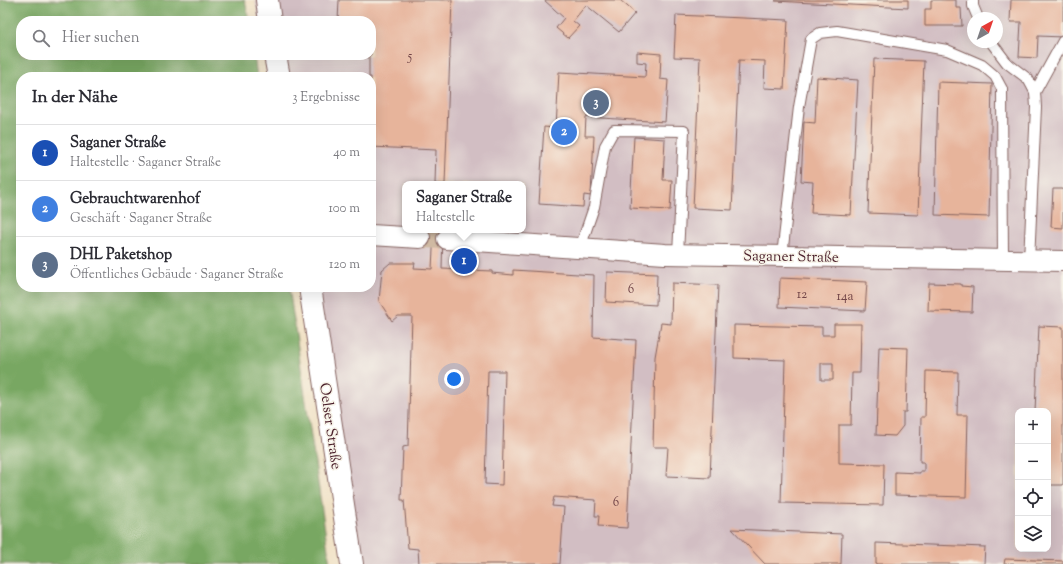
<!DOCTYPE html>
<html lang="de">
<meta charset="utf-8">
<style>
:root{--surface:#fff;--page:#f2f2f3;--text:#2b2b33;--muted:#7c7c81;--line:#e1e1e2;--accent:#d1495b}
body{margin:0;font-family:"Sorts Mill Goudy",serif;background:var(--page);color:var(--text)}
.controls{position:absolute;right:12px;bottom:12px;display:grid;overflow:hidden;border-radius:8px;box-shadow:0 4px 16px #0002}
.controls button{width:36px;height:36px;display:grid;place-items:center;padding:0;border:0;border-bottom:1px solid var(--line);background:var(--surface);color:var(--text);font:20px sans-serif}
.compass{position:absolute;left:967px;top:12px;width:36px;height:36px;border-radius:50%;background:var(--surface);box-shadow:0 4px 16px #0002;rotate:40deg}
.you{position:absolute;left:454px;top:379px;width:14px;height:14px;margin:-10px;border:3px solid #fff;border-radius:50%;background:#1a73e8;box-shadow:0 0 0 6px #1a73e833}
.badge{display:grid;place-items:center;width:26px;height:26px;border-radius:50%;background:var(--accent);color:#fff;font-size:13px;font-weight:700}
.pin{position:absolute;translate:-50% -50%;border:2px solid #fff;box-shadow:0 1px 4px #0006}
.popup{position:absolute;left:402px;top:181px;width:124px;height:52px;box-sizing:border-box;display:grid;place-content:center;border-radius:8px;background:var(--surface);filter:drop-shadow(0 1px 3px #0005);font-size:13px;white-space:nowrap;color:var(--muted)}
.popup b{font-size:15px;color:var(--text)}
.popup::after{content:'';position:absolute;left:50%;top:100%;margin-left:-8px;border:8px solid transparent;border-top-color:var(--surface)}
.list{margin:0;padding:0;list-style:none}
h2{display:flex;justify-content:space-between;align-items:center;height:52px;margin:0;padding:0 16px;font-size:17px}
h2 small{font-size:13px;font-weight:400;color:var(--muted)}
.list li{display:grid;grid-template-columns:26px 1fr auto;gap:12px;align-items:center;box-sizing:border-box;height:56px;padding:0 16px;border-top:1px solid var(--line)}
.list b{display:block;font-size:15px;white-space:nowrap}
.list p{margin:0;font-size:13px;white-space:nowrap;color:var(--muted)}
.list em{font-size:13px;font-style:normal;color:var(--muted)}
.icon{flex:none;width:22px;height:22px;fill:none;stroke:currentColor;stroke-width:2;stroke-linecap:round;stroke-linejoin:round}
.map{position:relative;flex:none;width:1063px;height:564px;overflow:hidden}
.search{position:absolute;background:var(--surface);box-shadow:0 4px 16px #0002;left:16px;top:16px;width:360px;height:44px;display:flex;align-items:center;gap:10px;box-sizing:border-box;padding:0 14px;border-radius:16px;color:var(--muted);font-size:15px}
.panel{position:absolute;background:var(--surface);box-shadow:0 4px 16px #0002;left:16px;top:72px;width:360px;height:220px;border-radius:16px}
.map>svg:first-child{display:block}
</style>
<div class="map">
<svg width="1063" height="564" viewBox="0 0 1063 564">
<rect width="100%" height="100%" fill="#f7f3e8"/>
<filter id="ink" filterUnits="userSpaceOnUse"><feTurbulence type="fractalNoise" baseFrequency=".025" numOctaves="2"/><feDisplacementMap in="SourceGraphic" scale="8" xChannelSelector="R" yChannelSelector="G"/><feConvolveMatrix kernelMatrix="1 2 1 2 8 2 1 2 1" color-interpolation-filters="sRGB"/></filter>
<filter id="wash" filterUnits="userSpaceOnUse"><feTurbulence type="fractalNoise" baseFrequency=".012" numOctaves="4" result="noise"/><feDisplacementMap in="SourceGraphic" scale="16" xChannelSelector="R" yChannelSelector="G"/><feGaussianBlur stdDeviation="0.9" result="paint"/><feColorMatrix in="noise" values="0 0 0 0 0 0 0 0 0 0 0 0 0 0 0 0 0 1.4 0 .05"/><feComposite in="paint" operator="in"/></filter>
<g filter="url(#wash)">
<rect width="100%" height="100%" fill="#f0dfc0"/>
<path fill="#d2bec3" fill-rule="evenodd" d="M 255,0 L 1063,0 L 1063,564 L 350,564 L 303,287 L 371,287 L 371,77 L 268,77 L 264,55 L 371,55 L 371,21 L 259,21 ZM 973,18 L 997,18 L 997,42 L 973,42 ZM 405,184 L 523,184 L 523,230 L 405,230 ZM 1018,411 L 1048,411 L 1048,549 L 1018,549 Z"/>
<polygon fill="#78a762" stroke="#616346" points="0,0 245,0 249,21 21,21 21,55 254,55 257,77 21,77 21,287 289,287 330,564 0,564"/>
<g id="blocks">
<g fill="#e7b49b" fill-rule="evenodd">
<polygon points="339,0 452,0 445,184 435,184 436,150 371,147 371,77 369,77 369,55 371,55 371,21 338,21"/>
<polygon points="544,0 620,0 635,13 619,32 586,5 573,21 579,26 568,38 556,28 564,18"/>
<polygon points="776,0 908,0 908,8 775,1"/>
<polygon points="931,0 956,0 956,8 961,8 962,26 925,26 925,9 931,9"/>
<polygon points="1011,0 1063,0 1063,37 1038,36 1037,58 1019,57 1021,22 1010,22"/>
<polygon points="676,15 788,20 784,89 764,88 765,61 739,60 732,210 693,208 700,58 674,57"/>
<polygon points="637,52 661,54 660,79 668,80 665,122 586,117 585,136 594,136 591,196 584,195 583,207 539,204 544,127 556,128 559,72 645,77 646,63 637,62"/>
<polygon points="874,59 924,61 918,215 868,213"/>
<polygon points="817,77 858,80 851,215 811,213 813,182 801,181 804,122 815,123"/>
<polygon points="938,82 992,84 989,217 935,215"/>
<polygon points="634,137 665,139 663,180 672,180 670,210 630,208"/>
<polygon points="1053,189 1063,189 1063,228 1051,227"/>
<path d="M 434,230 L 443,230 L 442,269 L 492,271 L 492,273 L 513,275 L 513,270 L 594,275 L 593,337 L 636,340 L 627,528 L 598,526 L 599,516 L 595,516 L 596,500 L 554,497 L 552,506 L 564,507 L 560,564 L 419,564 L 418,549 L 408,548 L 404,500 L 401,500 L 403,447 L 408,446 L 412,316 L 398,316 L 392,321 L 379,301 L 382,270 L 390,263 L 415,263 L 414,268 L 432,269 ZM 488,371 L 505,371 L 502,485 L 485,484 Z"/>
<polygon points="607,272 657,274 656,305 606,302"/>
<polygon points="780,278 867,282 865,311 779,307"/>
<polygon points="672,283 718,285 710,478 666,476 668,447 653,447 655,357 661,323 671,324"/>
<polygon points="929,283 961,284 961,286 973,287 972,312 928,311"/>
<path d="M 834,324 L 861,324 L 860,373 L 852,373 L 851,425 L 839,425 L 839,463 L 884,464 L 883,505 L 781,503 L 785,360 L 734,358 L 734,325 L 822,327 L 822,335 L 834,335 ZM 821,363 L 833,363 L 833,380 L 821,380 Z"/>
<polygon points="1039,326 1063,327 1063,485 1048,485 1048,411 1035,411"/>
<polygon points="879,347 908,348 906,412 903,412 903,426 895,436 876,435"/>
<polygon points="926,371 958,372 957,415 968,415 966,497 895,495 895,472 920,473 920,471 924,471 924,462 920,462 921,417 925,417"/>
<polygon points="732,529 842,534 841,564 765,564"/>
<polygon points="876,543 985,547 984,564 876,564"/>
<polygon points="1005,559 1063,561 1063,564 1004,564"/>
</g>
</g>
</g>
<g filter="url(#ink)">
<use href="#blocks" fill-opacity="0" stroke="#84625f" stroke-width="1"/>
<g fill="none" stroke-linecap="round" stroke-linejoin="round">
<polyline stroke="#cfb9a2" stroke-width="20" stroke-dasharray="20 10" stroke-linecap="butt" points="420,238 447,239"/>
<defs>
<g id="lane">
<polyline points="973,0 973,6 978,18"/>
<polyline points="991,42 1007,63 1028,79 1035,92 1036,107 1029,261"/>
<polyline points="1035,92 1063,41"/>
<polyline points="580,248 594,207 605,146 614,130 684,131 678,254"/>
<polyline points="782,256 799,107 811,39 820,33 837,31 947,50 982,65 995,76 1002,89 1003,260"/>
</g>
<g id="street">
<polyline points="371,235 420,238"/>
<polyline points="447,239 665,254 1063,261"/>
</g>
<g id="secondary">
<polyline points="267,0 270,21"/>
<polyline points="275,55 279,77"/>
<polyline points="310,287 352,564"/>
</g>
</defs>
<use href="#lane" stroke="#84625f" stroke-width="12"/>
<use href="#street" stroke="#84625f" stroke-width="22"/>
<use href="#secondary" stroke="#84625f" stroke-width="24"/>
<use href="#lane" stroke="#fff" stroke-width="10"/>
<use href="#street" stroke="#fff" stroke-width="20"/>
<use href="#secondary" stroke="#fff" stroke-width="22"/>
</g>
</g>
<g text-anchor="middle" stroke-width="3" stroke-linejoin="round" paint-order="stroke">
<g font-size="13" fill="#714447">
<text x="410" y="60">5</text>
<text x="631" y="293">6</text>
<text x="802" y="298">12</text>
<text x="845" y="300">14a</text>
<text x="616" y="506">6</text>
</g>
<g font-size="15" fill="#4a1f2b" stroke="#f7f3e8">
<text transform="translate(791 256) rotate(1)" y="5">Saganer Straße</text>
<text transform="translate(331 426) rotate(82)" y="5">Oelser Straße</text>
</g>
</g>
</svg>
<div class="controls">
<button>+</button>
<button>−</button>
<button><svg class="icon" aria-label="locate" viewBox="0 0 24 24"><circle cx="12" cy="12" r="6"/><path d="M12 2v4M12 18v4M2 12h4M18 12h4"/></svg></button>
<button><svg class="icon" aria-label="layers" viewBox="0 0 24 24"><path d="M12 4l9 5-9 5-9-5zM3 14l9 5 9-5"/></svg></button>
</div>
<svg class="compass" viewBox="-18 -18 36 36"><path d="M0-13l5 13h-10z" fill="#e53935"/><path d="M0 13l5-13h-10z" fill="#7c7c81"/></svg>
<div class="you"></div>
<div class="pin badge" style="left:464px;top:261px;background:#1a4fb4">1</div>
<div class="popup"><b>Saganer Straße</b>Haltestelle</div>
<div class="pin badge" style="left:564px;top:132px;background:#3f7fe0">2</div>
<div class="pin badge" style="left:596px;top:103px;background:#5c6f8a">3</div>
<div class="search"><svg class="icon" aria-label="search" viewBox="0 0 24 24"><circle cx="10" cy="10" r="6"/><path d="M15 15l6 6"/></svg>Hier suchen</div>
<section class="panel">
<h2>In der Nähe<small>3 Ergebnisse</small></h2>
<ul class="list">
<li><span class="badge" style="background:#1a4fb4">1</span><div><b>Saganer Straße</b><p>Haltestelle · Saganer Straße</p></div><em>40 m</em></li>
<li><span class="badge" style="background:#3f7fe0">2</span><div><b>Gebrauchtwarenhof</b><p>Geschäft · Saganer Straße</p></div><em>100 m</em></li>
<li><span class="badge" style="background:#5c6f8a">3</span><div><b>DHL Paketshop</b><p>Öffentliches Gebäude · Saganer Straße</p></div><em>120 m</em></li>
</ul>
</section>
</div>
